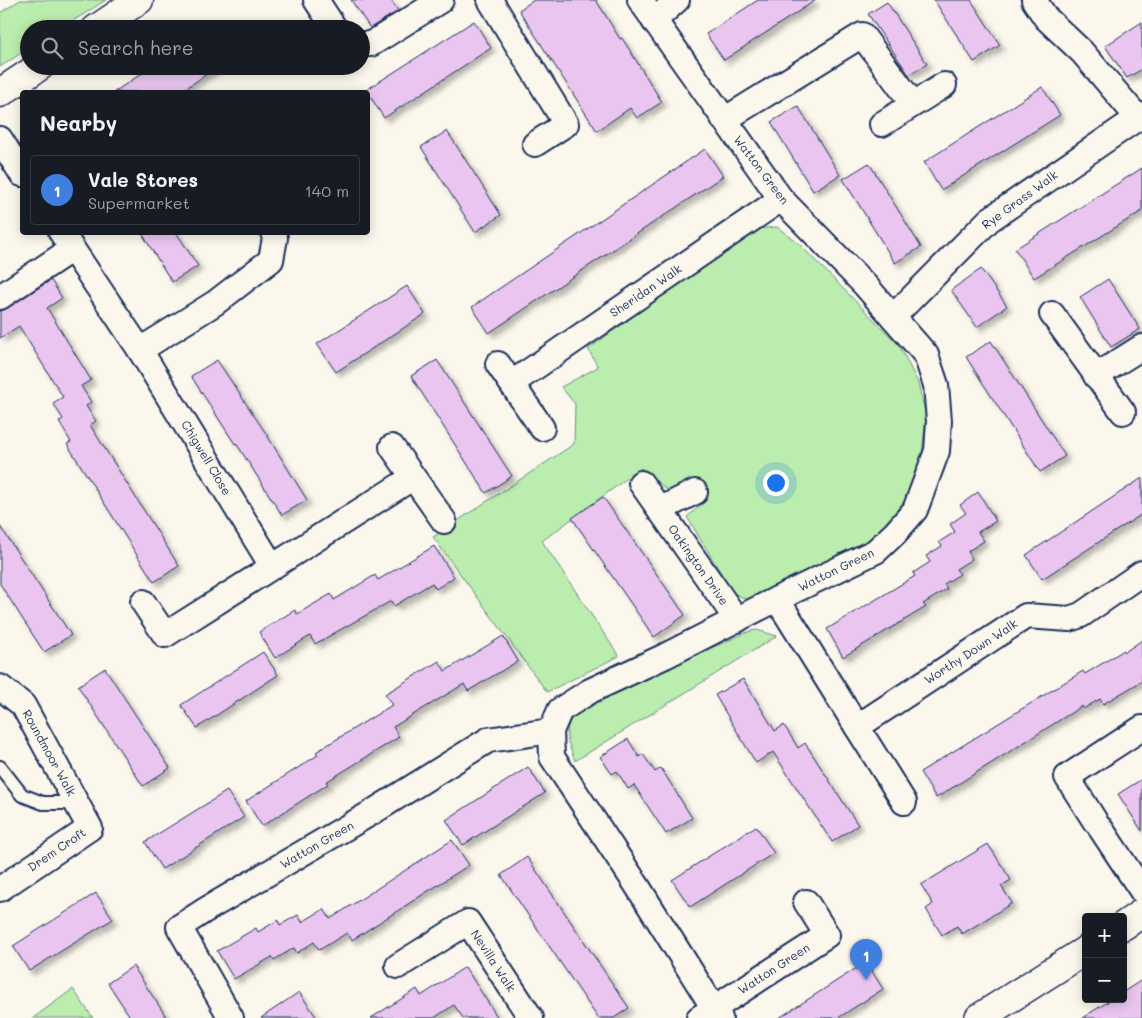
<!DOCTYPE html>
<meta charset="utf-8">
<style>
:root{--surface:#171b24;--page:#242831;--text:#f1f3f6;--muted:#9ea1a6;--line:#363941;--accent:#7c3aed}
body{margin:0;font-family:Mali,sans-serif;background:var(--page);color:var(--text)}
.controls{position:absolute;right:15px;bottom:15px;display:grid;overflow:hidden;border-radius:5px;box-shadow:0 2px 12px #0003}
.controls button{width:45px;height:45px;display:grid;place-items:center;padding:0;border:0;border-bottom:1px solid var(--line);background:var(--surface);color:var(--text);font:25px sans-serif}
.you{position:absolute;left:775px;top:482px;width:18px;height:18px;margin:-12px;border:4px solid #fff;border-radius:50%;background:#1a73e8;box-shadow:0 0 0 8px #1a73e833}
.badge{display:grid;place-items:center;width:32px;height:32px;border-radius:50%;background:var(--accent);color:#fff;font-size:16px;font-weight:700}
.pin{position:absolute;translate:-50% -41px;filter:drop-shadow(0 1px 2px #0008)}
.pin::after{content:'';position:absolute;top:26px;width:18px;height:15px;background:inherit;clip-path:polygon(0 0,100% 0,50% 100%)}
.list{margin:0;padding:0;list-style:none}
h2{display:flex;justify-content:space-between;align-items:center;height:65px;margin:0;padding:0 20px;font-size:21px}
h2 small{font-size:16px;font-weight:400;color:var(--muted)}
.list li{display:grid;grid-template-columns:32px 1fr auto;gap:15px;align-items:center;box-sizing:border-box;height:70px;margin:0 10px 10px;padding:0 10px;border:1px solid var(--line);border-radius:5px}
.list b{display:block;font-size:19px;white-space:nowrap}
.list p{margin:0;font-size:16px;white-space:nowrap;color:var(--muted)}
.list em{font-size:16px;font-style:normal;color:var(--muted)}
.icon{flex:none;width:28px;height:28px;fill:none;stroke:currentColor;stroke-width:2;stroke-linecap:round;stroke-linejoin:round}
.map{position:relative;flex:none;width:1142px;height:1018px;overflow:hidden}
.search{position:absolute;background:var(--surface);box-shadow:0 2px 12px #0003;left:20px;top:20px;width:350px;height:55px;display:flex;align-items:center;gap:12px;box-sizing:border-box;padding:0 18px;border-radius:28px;color:var(--muted);font-size:19px}
.panel{position:absolute;background:var(--surface);box-shadow:0 2px 12px #0003;left:20px;top:90px;width:350px;height:145px;border-radius:5px}
.map>svg:first-child{display:block}
</style>
<div class="map">
<svg width="1142" height="1018" viewBox="0 0 1142 1018">
<defs>
<filter id="shadow"><feDropShadow dx="4.5" dy="4.5" stdDeviation="2.5" flood-color="#0004"/></filter>
</defs>
<rect width="100%" height="100%" fill="#fbf7ec"/>
<filter id="ink" filterUnits="userSpaceOnUse"><feTurbulence type="fractalNoise" baseFrequency=".02" numOctaves="2"/><feDisplacementMap in="SourceGraphic" scale="10" xChannelSelector="R" yChannelSelector="G"/><feConvolveMatrix kernelMatrix="1 2 1 2 8 2 1 2 1" color-interpolation-filters="sRGB"/></filter>
<g filter="url(#ink)">
<g fill="#baedae" stroke="#6a8e86">
<polygon points="20,0 106,0 60,29 29,29 29,48 0,67 0,13"/>
<polygon points="777,227 797,242 899,345 918,383 926,416 922,455 916,480 901,509 871,542 750,601 733,593 687,517 706,501 698,483 667,490 641,468 542,541 619,656 547,692 433,537 574,444 575,404 561,387 598,367 588,349 755,229"/>
<path d="M 757,630 L 777,636 L 575,761 C 565,734 562,731 579,706 L 750,631 Z"/>
<polygon points="73,989 93,1018 33,1018"/>
</g>
<g fill="#e9c5ef" stroke="#1b2f5e" filter="url(#shadow)">
<polygon points="351,0 391,0 398,11 370,28"/>
<polygon points="534,0 596,0 620,39 622,38 662,102 637,118 630,108 597,131 519,10"/>
<polygon points="758,0 816,0 724,60 706,34"/>
<polygon points="934,0 971,0 1000,45 974,62"/>
<polygon points="887,2 927,64 909,75 868,14"/>
<polygon points="474,21 491,48 384,118 366,90"/>
<polygon points="1142,22 1142,69 1127,78 1105,46"/>
<polygon points="153,66 219,66 180,92 114,92"/>
<polygon points="1042,87 1060,115 941,190 924,162"/>
<polygon points="798,106 840,175 813,191 771,122"/>
<polygon points="447,131 501,215 475,232 421,147"/>
<polygon points="705,149 723,176 489,333 472,307"/>
<polygon points="869,163 921,247 895,263 843,179"/>
<polygon points="1142,168 1142,211 1034,278 1015,249"/>
<polygon points="141,232 176,232 198,266 172,282"/>
<polygon points="981,269 1007,306 977,327 951,290"/>
<polygon points="1108,279 1140,329 1111,347 1080,297"/>
<polygon points="51,280 62,298 47,308 91,380 81,386 91,402 86,406 96,421 90,425 179,566 154,582 67,444 71,442 59,422 63,419 53,403 63,397 19,326 0,338 0,312"/>
<polygon points="407,286 425,314 336,372 317,344"/>
<polygon points="991,341 1065,456 1040,472 966,357"/>
<polygon points="217,360 265,432 307,500 282,515 236,443 235,444 191,376"/>
<polygon points="437,360 512,476 486,493 411,376"/>
<polygon points="1142,478 1142,514 1042,579 1026,555"/>
<polygon points="978,492 996,521 978,532 984,541 968,551 972,559 956,569 960,574 944,584 947,589 923,604 926,607 843,657 827,629 915,576 913,573 930,562 926,556 942,546 939,542 955,532 950,524 966,513 960,505"/>
<polygon points="603,497 685,615 654,637 572,518"/>
<polygon points="0,526 71,635 44,652 0,584"/>
<polygon points="434,546 454,577 436,589 432,583 394,606 391,601 315,644 310,636 275,658 259,632 295,610 297,614 331,594 334,600 375,575 378,580"/>
<polygon points="503,636 518,661 468,691 464,684 393,727 399,737 326,782 328,784 262,826 246,801 318,755 316,752 392,705 385,694 439,661 445,671"/>
<polygon points="1142,640 1142,681 1103,704 1100,699 1083,709 1082,706 936,798 920,772 1083,671 1085,674 1124,650 1125,652"/>
<polygon points="263,652 278,675 197,728 181,705"/>
<polygon points="105,668 170,768 143,786 78,686"/>
<polygon points="743,679 775,731 784,725 798,748 805,743 858,825 832,842 773,752 756,763 715,695"/>
<polygon points="628,739 639,757 643,754 655,772 661,768 692,818 666,834 634,785 628,789 617,771 612,774 600,757"/>
<polygon points="528,767 545,793 463,845 446,820"/>
<polygon points="1142,779 1142,831 1118,794"/>
<polygon points="227,791 244,817 162,869 145,842"/>
<polygon points="756,826 774,853 690,907 672,880"/>
<polygon points="452,840 469,865 352,940 347,933 319,950 314,942 297,953 294,948 274,960 272,957 234,979 217,951 256,928 258,932 278,920 280,925 298,915 302,922 324,909 330,919"/>
<polygon points="988,844 1011,880 1001,886 1012,903 962,934 957,926 942,935 926,909 933,904 921,885"/>
<polygon points="527,857 629,1008 614,1018 598,1018 501,875"/>
<polygon points="96,893 113,919 29,971 13,946"/>
<polygon points="866,962 883,989 852,1009 838,1018 779,1018"/>
<polygon points="133,966 167,1018 131,1018 108,983"/>
<polygon points="465,967 498,1018 463,1018 454,1005 434,1018 371,1018 417,989 421,996"/>
<polygon points="1142,980 1142,1018 1082,1018 1112,999 1123,999 1123,992"/>
<polygon points="299,992 317,1018 261,1018"/>
</g>
<g fill="none" stroke-linecap="round" stroke-linejoin="round">
<defs>
<polyline id="service" points="0,767 22,795 43,803 76,803"/>
<g id="minor">
<polyline points="316,0 335,29"/>
<polyline points="490,0 566,124 535,144"/>
<polyline points="640,0 781,199 865,285 926,355 936,385 939,421 937,451 915,510 895,533 876,551 777,599 665,656 590,691 560,710 551,731 552,757 636,884 720,1018"/>
<polyline points="1034,0 1046,18 1082,52 1138,118"/>
<polyline points="654,21 677,0"/>
<polyline points="361,44 371,44 441,0"/>
<polyline points="724,120 862,35 913,104"/>
<polyline points="882,124 944,85"/>
<polyline points="0,139 22,174"/>
<polyline points="61,232 140,350 272,566"/>
<polyline points="0,297 72,249"/>
<polyline points="1052,314 1123,412"/>
<polyline points="893,317 989,220 1142,115"/>
<polyline points="140,350 215,303 271,260 275,238 273,232"/>
<polyline points="498,364 542,428"/>
<polyline points="1096,376 1142,347"/>
<polyline points="512,383 781,199"/>
<polyline points="392,447 444,521"/>
<polyline points="641,483 737,620"/>
<polyline points="659,510 695,492"/>
<polyline points="777,599 857,727 1026,616 1069,619 1081,615 1142,573"/>
<polyline points="143,602 165,635 412,478"/>
<polyline points="0,687 23,705 90,828 0,889"/>
<polyline points="857,727 904,802"/>
<polyline points="1095,821 1067,777 1142,728"/>
<polyline points="1101,829 1142,891"/>
<polyline points="398,966 468,922 531,1018"/>
<polyline points="231,1018 179,927 207,909 371,813 488,740 551,731"/>
<polyline points="699,1018 827,935 806,902"/>
</g>
<g id="tertiary">
<polyline points="96,29 139,0"/>
<polyline points="0,93 40,66"/>
<polyline points="1123,926 1142,913"/>
<polyline points="979,1018 1086,950"/>
</g>
</defs>
<use href="#service" stroke="#1b2f5e" stroke-width="16"/>
<use href="#minor" stroke="#1b2f5e" stroke-width="28"/>
<use href="#tertiary" stroke="#1b2f5e" stroke-width="31"/>
<use href="#service" stroke="#fbf7ec" stroke-width="12"/>
<use href="#minor" stroke="#fbf7ec" stroke-width="24"/>
<use href="#tertiary" stroke="#fbf7ec" stroke-width="28"/>
</g>
</g>
<g text-anchor="middle" stroke-width="4.5" stroke-linejoin="round" paint-order="stroke">
<g font-size="12" fill="#1b2f5e" stroke="#fbf7ec">
<text transform="translate(761 170) rotate(53)" y="4">Watton Green</text>
<text transform="translate(1020 200) rotate(-36)" y="4">Rye Grass Walk</text>
<text transform="translate(646 291) rotate(-34)" y="4">Sheridan Walk</text>
<text transform="translate(206 458) rotate(59)" y="4">Chigwell Close</text>
<text transform="translate(698 565) rotate(55)" y="4">Oakington Drive</text>
<text transform="translate(836 570) rotate(-26)" y="4">Watton Green</text>
<text transform="translate(971 652) rotate(-33)" y="4">Worthy Down Walk</text>
<text transform="translate(49 753) rotate(61)" y="4">Roundmoor Walk</text>
<text transform="translate(317 845) rotate(-30)" y="4">Watton Green</text>
<text transform="translate(57 850) rotate(-34)" y="4">Drem Croft</text>
<text transform="translate(493 961) rotate(57)" y="4">Nevilla Walk</text>
<text transform="translate(774 969) rotate(-33)" y="4">Watton Green</text>
</g>
</g>
</svg>
<div class="controls">
<button>+</button>
<button>−</button>
</div>
<div class="you"></div>
<div class="pin badge" style="left:866px;top:980px;background:#3f7fe0">1</div>
<div class="search"><svg class="icon" aria-label="search" viewBox="0 0 24 24"><circle cx="10" cy="10" r="6"/><path d="M15 15l6 6"/></svg>Search here</div>
<section class="panel">
<h2>Nearby<small></small></h2>
<ul class="list">
<li><span class="badge" style="background:#3f7fe0">1</span><div><b>Vale Stores</b><p>Supermarket</p></div><em>140 m</em></li>
</ul>
</section>
</div>
